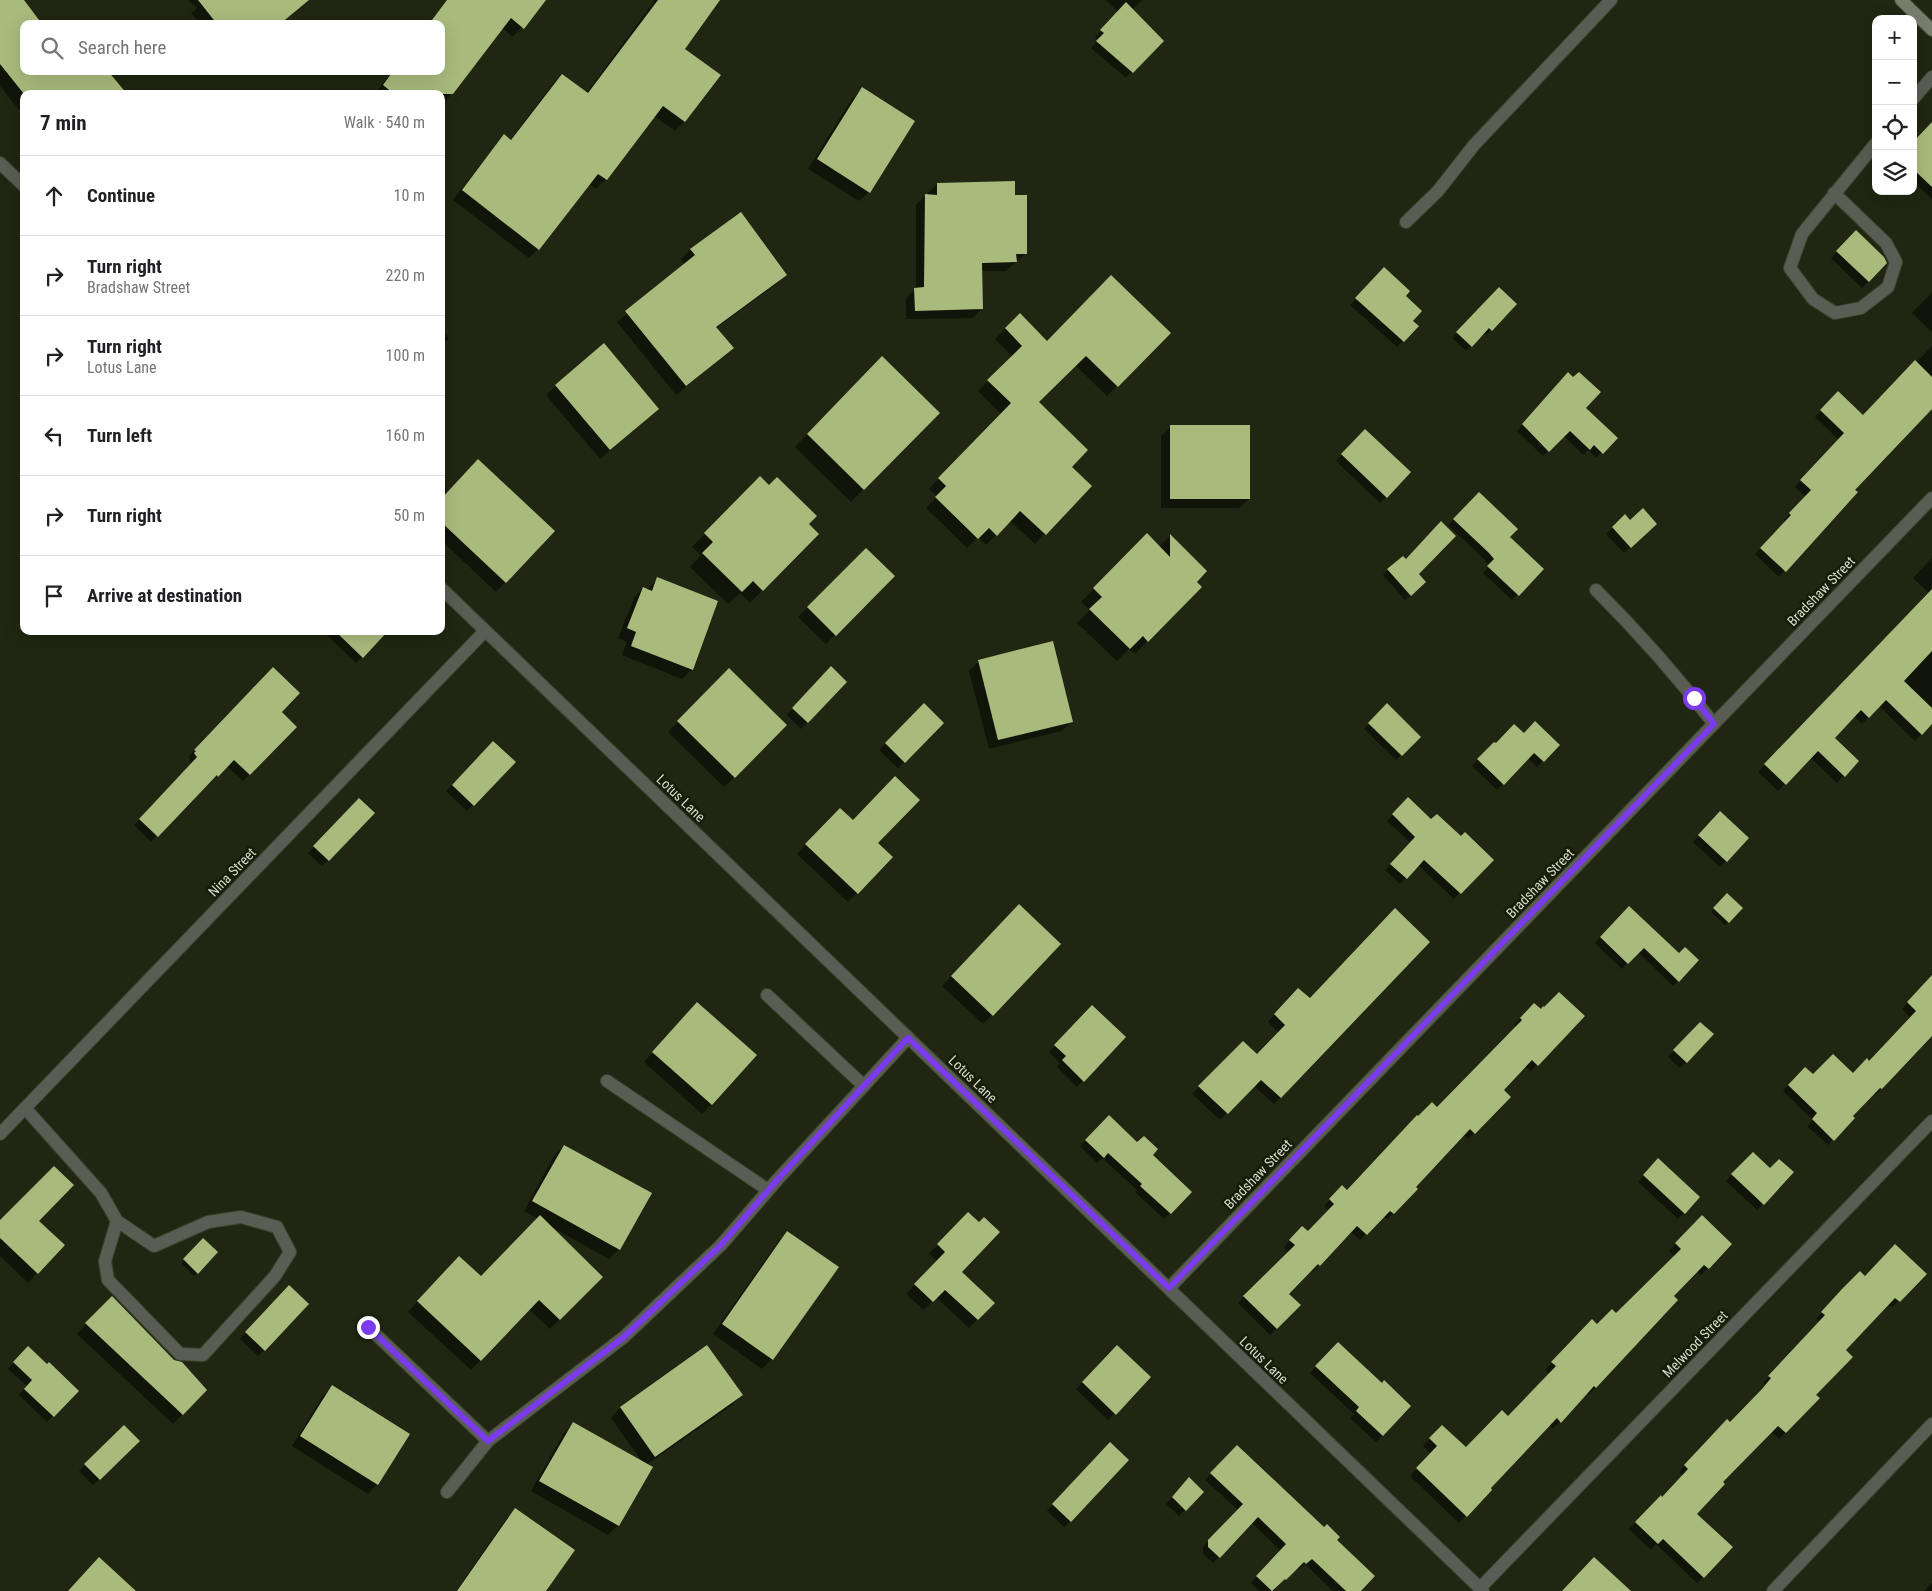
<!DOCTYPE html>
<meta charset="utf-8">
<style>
:root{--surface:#fff;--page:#f6f6f6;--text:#202124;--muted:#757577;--line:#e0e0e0}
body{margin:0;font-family:"Roboto Condensed",sans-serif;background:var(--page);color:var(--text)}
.controls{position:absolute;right:15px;top:15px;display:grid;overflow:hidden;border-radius:10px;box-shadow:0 5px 20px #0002}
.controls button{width:45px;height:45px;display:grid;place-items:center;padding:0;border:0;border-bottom:1px solid var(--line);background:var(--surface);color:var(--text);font:25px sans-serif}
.stop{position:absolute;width:15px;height:15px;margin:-11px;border:4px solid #7c3aed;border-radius:50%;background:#fff}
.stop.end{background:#7c3aed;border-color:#fff;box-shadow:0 1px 5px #0008}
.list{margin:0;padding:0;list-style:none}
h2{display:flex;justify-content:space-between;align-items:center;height:65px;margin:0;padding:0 20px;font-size:21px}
h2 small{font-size:16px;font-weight:400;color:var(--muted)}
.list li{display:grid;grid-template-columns:32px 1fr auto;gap:15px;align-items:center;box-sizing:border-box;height:80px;padding:0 20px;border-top:1px solid var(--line)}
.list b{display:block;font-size:19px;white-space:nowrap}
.list p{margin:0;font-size:16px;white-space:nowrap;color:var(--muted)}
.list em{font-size:16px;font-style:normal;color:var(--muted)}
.icon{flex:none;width:28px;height:28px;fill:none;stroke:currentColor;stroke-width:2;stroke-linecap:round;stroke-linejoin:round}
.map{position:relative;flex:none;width:1932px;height:1591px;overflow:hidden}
.search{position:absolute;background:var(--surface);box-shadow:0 5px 20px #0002;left:20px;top:20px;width:425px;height:55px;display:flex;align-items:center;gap:12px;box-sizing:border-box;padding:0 18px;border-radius:10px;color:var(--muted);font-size:19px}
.panel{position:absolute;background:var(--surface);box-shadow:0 5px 20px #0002;left:20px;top:90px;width:425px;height:545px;border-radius:10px}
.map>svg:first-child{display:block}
</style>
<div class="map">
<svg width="1932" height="1591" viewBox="0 0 1932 1591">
<rect width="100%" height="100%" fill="#202611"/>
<g fill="#0007">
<polygon points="0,0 22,0 24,71 125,94 24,94 24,106 19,110 0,86"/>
<polygon points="188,0 282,0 280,24 200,24 191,13 197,8"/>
<polygon points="461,0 545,0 513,37 502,28 441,107 441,94 375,94 392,71 441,71 441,24 428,24 442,9"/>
<polygon points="655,0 719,0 684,49 719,75 684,122 675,131 654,116 606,179 596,189 589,184 538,249 529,258 453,200 495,146 504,136 510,140 552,85 562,75 586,94"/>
<polygon points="1106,0 1142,0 1132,10 1162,41 1126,78 1091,48 1098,40 1095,37 1118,12"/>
<polygon points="862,89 869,192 859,201 808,169 852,99"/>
<polygon points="1932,126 1932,199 1913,181 1913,143"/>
<polygon points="937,184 1014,196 1026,253 1006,271 981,271 982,308 973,318 906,319 906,298 916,289 916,205 925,196 928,196 928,193"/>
<polygon points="740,214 785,275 775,285 716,328 732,348 676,395 617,322 685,265 681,259 690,250"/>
<polygon points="1856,232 1886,263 1862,288 1831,258"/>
<polygon points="1384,269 1404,296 1411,321 1417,326 1397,347 1350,305"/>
<polygon points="1499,289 1515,304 1486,335 1483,333 1466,351 1452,338"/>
<polygon points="1932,292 1932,332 1912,313"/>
<polygon points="1020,315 1047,342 1169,333 1107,396 1075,365 1037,402 1070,467 1090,486 1035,544 1010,521 986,545 978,537 967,548 926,508 937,497 929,489 1001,414 978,391 1013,357 995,339"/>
<polygon points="441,330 449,338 441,346"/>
<polygon points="1932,346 1932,407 1853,490 1779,577 1755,554 1786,522 1784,520 1806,497 1795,487 1839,440 1815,417 1838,393 1863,417"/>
<polygon points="882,358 938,413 851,502 795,447"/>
<polygon points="1562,379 1584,408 1616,438 1596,458 1588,450 1583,455 1564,436 1543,456 1517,431"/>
<polygon points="556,386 658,409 600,459 546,395"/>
<polygon points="1171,426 1249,499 1239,508 1161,508 1161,436"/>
<polygon points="1365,431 1409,473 1380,503 1336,461"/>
<polygon points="441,452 444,454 446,494 553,531 496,592 441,540"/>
<polygon points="760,478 817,534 750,603 740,593 728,604 690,567 701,555 692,547"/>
<polygon points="1479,494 1508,537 1542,569 1512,600 1483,573 1489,566 1484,559 1448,525"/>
<polygon points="1625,516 1630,522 1649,530 1624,553 1606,534"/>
<polygon points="1147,535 1159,547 1170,536 1195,582 1200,587 1135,654 1129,649 1117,661 1077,623 1090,610 1081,602"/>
<polygon points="866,549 893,576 826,644 798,617"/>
<polygon points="1932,558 1932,722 1915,741 1879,706 1862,724 1854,716 1834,738 1858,761 1837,783 1810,757 1778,791 1758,772 1929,593 1913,578"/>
<polygon points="1406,561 1424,582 1405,600 1383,575 1388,570"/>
<polygon points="658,579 692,669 682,679 622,655 627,642 618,638 634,598 643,588 647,590"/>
<polygon points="323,631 378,631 382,635 356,663"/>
<polygon points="979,661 1072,721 1062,731 989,749 969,671"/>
<polygon points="831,668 845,682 801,729 787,715"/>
<polygon points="273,669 280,712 296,727 243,781 227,766 211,782 210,781 151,842 134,825 192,764 189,760 190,758 188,757"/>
<polygon points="729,670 786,725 724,787 668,732"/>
<polygon points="924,705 942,723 898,768 879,750"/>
<polygon points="1387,705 1419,737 1396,760 1364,729"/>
<polygon points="1524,735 1558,745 1537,767 1528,758 1497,790 1472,766 1494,743 1496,745"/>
<polygon points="493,742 514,762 467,811 446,791"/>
<polygon points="1408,799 1431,821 1460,838 1492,860 1454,899 1418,865 1400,884 1385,870 1411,843 1387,821"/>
<polygon points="359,800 373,813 322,866 308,853"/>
<polygon points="840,809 891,857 848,902 797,854"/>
<polygon points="1720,813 1747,838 1720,867 1693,842"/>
<polygon points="1727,895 1741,908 1725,925 1711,912"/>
<polygon points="1629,907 1679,954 1697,960 1673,986 1638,952 1622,969 1595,943"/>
<polygon points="1009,915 992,1015 983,1024 942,986"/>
<polygon points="1428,942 1274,1104 1254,1086 1220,1120 1192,1094 1243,1043 1257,1056 1279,1033 1268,1022 1291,996 1309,1000"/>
<polygon points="1932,982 1932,1037 1931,1036 1876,1094 1874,1093 1852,1116 1854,1118 1828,1145 1807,1126 1813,1120 1783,1091 1805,1068 1813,1076 1853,1074 1869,1062 1911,1018 1902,1009 1924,986"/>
<polygon points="697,1003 711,1104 702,1114 644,1062"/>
<polygon points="1534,1004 1541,1011 1583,1016 1531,1071 1525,1066 1502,1090 1509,1097 1468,1139 1463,1134 1414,1187 1416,1189 1387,1219 1383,1216 1360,1240 1350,1231 1313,1271 1311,1270 1288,1294 1299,1305 1270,1335 1238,1303 1289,1252 1284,1247 1296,1234 1308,1233 1329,1211 1324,1206 1342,1187 1347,1191 1437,1109 1517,1027 1514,1025"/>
<polygon points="1092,1007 1125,1037 1077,1087 1057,1067 1060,1063 1049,1052"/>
<polygon points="1700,1023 1712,1034 1680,1068 1668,1057"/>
<polygon points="1109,1117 1190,1192 1164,1219 1135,1192 1137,1190 1102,1158 1097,1163 1080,1146"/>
<polygon points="564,1146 619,1249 609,1259 550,1226 601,1277 550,1329 529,1309 471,1370 408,1312 449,1267 480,1278 538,1219 524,1211 554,1156"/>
<polygon points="1753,1153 1770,1170 1792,1172 1757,1210 1726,1181"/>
<polygon points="1658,1160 1698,1198 1678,1219 1638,1182"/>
<polygon points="29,1192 38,1221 37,1273 28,1283 0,1256 0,1220"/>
<polygon points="968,1213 960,1272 993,1303 969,1328 936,1297 924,1310 906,1294 937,1261 929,1254"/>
<polygon points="1695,1224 1730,1244 1701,1275 1697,1271 1672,1296 1596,1387 1589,1394 1587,1393 1553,1429 1549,1425 1489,1488 1491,1490 1459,1523 1410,1476 1431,1454 1423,1446 1442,1426 1466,1449 1508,1418 1549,1374 1545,1370 1592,1321 1597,1325 1616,1315 1675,1257 1669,1251"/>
<polygon points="787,1232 772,1359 762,1369 713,1334 778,1242"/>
<polygon points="203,1240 216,1252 194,1276 181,1263"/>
<polygon points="1925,1274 1892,1307 1888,1304 1844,1351 1815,1395 1818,1398 1779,1439 1771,1431 1722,1482 1695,1514 1731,1548 1697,1583 1656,1544 1651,1550 1629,1529 1683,1476 1679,1472 1720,1426 1730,1424 1756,1397 1765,1385 1763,1383 1819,1322 1816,1319 1836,1297 1865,1277"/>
<polygon points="289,1287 308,1304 258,1356 240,1339"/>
<polygon points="112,1297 173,1361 206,1390 173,1424 77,1334"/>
<polygon points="1338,1344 1382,1385 1410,1406 1376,1442 1350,1418 1354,1414 1310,1373"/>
<polygon points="707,1346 741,1395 732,1405 646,1465 618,1525 608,1535 531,1491 564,1433 574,1423 643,1463 611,1418 620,1408"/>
<polygon points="28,1347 77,1391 47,1422 19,1395 27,1386 8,1369"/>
<polygon points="1117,1347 1149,1377 1108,1420 1076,1389"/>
<polygon points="333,1387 377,1484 368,1494 292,1446 323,1396"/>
<polygon points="124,1427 138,1441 93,1485 79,1471"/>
<polygon points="1110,1444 1127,1460 1064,1527 1047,1511"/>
<polygon points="1237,1446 1335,1540 1359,1591 1333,1591 1305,1564 1299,1569 1297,1567 1271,1591 1259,1591 1251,1583 1281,1551 1252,1523 1213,1563 1203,1554 1203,1547 1238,1510 1205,1480"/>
<polygon points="1189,1479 1202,1492 1179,1516 1166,1504"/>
<polygon points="515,1510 545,1591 456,1591 506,1519"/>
<polygon points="1932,1583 1932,1591 1924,1591"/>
</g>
<g fill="#a8bb7c">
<polygon points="0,0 24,0 42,24 24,24 24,71 108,71 127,94 24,94 0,64"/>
<polygon points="198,0 309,0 280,24 217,24"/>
<polygon points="447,0 546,0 524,29 511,18 453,94 394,94 383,85 393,71 441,71 441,24 429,24"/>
<polygon points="658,0 720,0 685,49 721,75 685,122 663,106 607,180 598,174 539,250 462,190 504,134 511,140 562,74 588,93"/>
<polygon points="1126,2 1164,41 1133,73 1096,41 1104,33 1100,30"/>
<polygon points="862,87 915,121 870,193 817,159"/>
<polygon points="1932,122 1932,187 1913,169 1913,142"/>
<polygon points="1015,181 1015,195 1027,195 1027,254 1016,254 1017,262 982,263 983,309 915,311 914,288 924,287 925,194 937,195 937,183"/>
<polygon points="741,212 787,275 716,327 734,348 686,386 625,311 695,255 690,249"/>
<polygon points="1856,230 1884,257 1887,263 1869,282 1836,251"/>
<polygon points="1384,267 1410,291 1406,296 1422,311 1413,321 1419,326 1404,342 1355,298"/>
<polygon points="1111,275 1171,333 1118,387 1086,356 1039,402 1088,450 1072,467 1092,486 1046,535 1020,511 997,536 989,528 978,539 935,497 946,486 938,478 1011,403 987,380 1022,346 1005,328 1020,313 1047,341"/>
<polygon points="1499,287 1517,304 1492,331 1489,328 1472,347 1456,332"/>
<polygon points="604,343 659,409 610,450 555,385"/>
<polygon points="882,356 940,413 864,490 807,434"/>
<polygon points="1915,360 1932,377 1932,409 1855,490 1858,492 1786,572 1760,548 1791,515 1789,513 1811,490 1800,480 1844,433 1820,410 1838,391 1863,415"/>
<polygon points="1568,372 1573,377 1579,372 1601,392 1586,408 1618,438 1603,454 1594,445 1590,450 1570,431 1549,452 1522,424"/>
<rect x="1170" y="425" width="80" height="74"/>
<polygon points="1365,429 1411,472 1387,498 1341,454"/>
<polygon points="478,459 555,531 506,583 441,522 441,499"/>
<polygon points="760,476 769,485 777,477 817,516 809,524 819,534 763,591 753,581 742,592 702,553 713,542 704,533"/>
<polygon points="1479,492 1518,529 1510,537 1544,569 1519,596 1487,566 1494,559 1489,553 1453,519"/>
<polygon points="1643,508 1657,524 1631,548 1612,527 1625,514 1630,520"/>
<polygon points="1441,521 1456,536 1419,574 1426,582 1411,596 1387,569 1403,556 1406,559"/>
<polygon points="1147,533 1170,557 1170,534 1207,571 1197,582 1202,587 1148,642 1143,636 1130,649 1089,609 1102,597 1093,588"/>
<polygon points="866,548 895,576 836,636 807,607"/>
<polygon points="657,577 718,601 693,670 631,646 636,632 627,628 643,587 652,591"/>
<polygon points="1932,589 1932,651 1904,681 1932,708 1932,724 1922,735 1886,700 1869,718 1861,710 1835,738 1859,761 1845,777 1818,751 1786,785 1764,764"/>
<polygon points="335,631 388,631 363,658"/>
<polygon points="1053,641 1073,722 998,740 978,660"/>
<polygon points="831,666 847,682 808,723 792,708"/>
<polygon points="273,667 300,693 282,712 297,727 250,775 234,760 218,777 217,775 158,837 139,819 197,757 194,753 196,751 194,750"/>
<polygon points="729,668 787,725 735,778 677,721"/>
<polygon points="924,703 944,723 905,763 885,743"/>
<polygon points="1387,703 1421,737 1402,756 1368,723"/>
<polygon points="1535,721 1560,745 1544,762 1534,753 1504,785 1477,759 1494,742 1496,743 1514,724 1524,733"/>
<polygon points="493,741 516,762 474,806 452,785"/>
<polygon points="895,776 920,800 878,843 893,857 858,894 805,844 840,808 853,820"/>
<polygon points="1408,797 1431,819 1437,814 1461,836 1465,832 1494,860 1461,894 1424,860 1407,879 1390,864 1415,837 1392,814"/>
<polygon points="359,798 375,813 329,861 313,846"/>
<polygon points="1720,811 1749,838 1727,862 1698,835"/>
<polygon points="1727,893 1743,908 1729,923 1713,908"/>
<polygon points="1019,904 1061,944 993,1016 951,976"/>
<polygon points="1629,906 1679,953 1685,947 1699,960 1679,982 1644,948 1628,964 1600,937"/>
<polygon points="1395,908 1430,942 1281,1098 1261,1080 1228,1114 1198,1086 1243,1041 1257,1054 1285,1025 1274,1014 1298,988 1310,998"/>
<polygon points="1932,975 1932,1036 1882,1089 1880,1088 1853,1116 1855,1118 1834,1141 1812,1119 1817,1113 1788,1085 1805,1067 1813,1074 1833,1054 1853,1073 1867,1058 1869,1061 1916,1011 1907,1002"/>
<polygon points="1559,992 1585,1016 1538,1066 1532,1060 1504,1090 1511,1097 1475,1134 1470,1129 1416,1187 1418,1189 1394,1214 1390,1211 1367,1235 1357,1226 1320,1266 1318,1264 1289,1294 1301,1305 1277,1329 1243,1296 1295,1245 1289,1240 1302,1226 1308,1231 1334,1204 1329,1199 1342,1185 1347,1190 1417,1115 1418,1116 1432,1102 1437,1107 1522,1020 1520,1018 1534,1003 1541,1009 1543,1006 1544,1007"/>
<polygon points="697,1002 757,1055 712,1105 652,1052"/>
<polygon points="1092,1005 1126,1037 1084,1082 1062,1060 1066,1056 1054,1045"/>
<polygon points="1700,1022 1714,1034 1687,1063 1673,1050"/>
<polygon points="1109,1115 1137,1142 1144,1136 1158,1149 1153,1155 1192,1192 1171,1214 1140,1186 1142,1184 1108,1153 1104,1158 1085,1140"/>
<polygon points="564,1145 652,1193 620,1250 532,1201"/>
<polygon points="1753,1152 1770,1168 1779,1159 1794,1172 1764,1205 1731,1174"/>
<polygon points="1658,1158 1700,1197 1685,1214 1643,1175"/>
<polygon points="54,1166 74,1185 39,1221 65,1245 38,1274 0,1238 0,1220"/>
<polygon points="968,1212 979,1222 984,1217 1000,1232 962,1272 995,1303 978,1320 945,1290 933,1302 914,1284 945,1252 937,1244"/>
<polygon points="540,1215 603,1277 560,1320 539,1300 481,1361 417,1301 459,1256 481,1276"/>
<polygon points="1702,1215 1732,1244 1709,1269 1704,1265 1674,1296 1678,1300 1596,1388 1594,1386 1561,1423 1557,1418 1491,1488 1492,1490 1467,1517 1416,1468 1437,1446 1429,1438 1442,1425 1466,1447 1502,1410 1508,1416 1556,1366 1551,1362 1592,1319 1597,1324 1612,1309 1616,1313 1681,1249 1675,1243"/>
<polygon points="787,1231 839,1267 773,1360 722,1324"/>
<polygon points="203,1238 218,1252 198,1274 183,1259"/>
<polygon points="1895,1244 1927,1274 1900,1302 1895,1298 1846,1350 1853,1357 1816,1395 1820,1398 1786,1433 1778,1426 1723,1482 1725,1484 1697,1514 1733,1547 1704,1578 1663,1539 1658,1544 1635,1522 1661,1495 1662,1497 1688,1469 1684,1465 1727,1419 1730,1422 1762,1389 1771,1378 1768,1376 1825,1315 1821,1312 1842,1289 1860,1271 1865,1276"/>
<polygon points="289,1285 309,1304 265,1351 245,1332"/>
<polygon points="112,1296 174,1360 182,1362 207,1390 183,1415 85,1323"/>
<polygon points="1338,1342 1382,1383 1384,1380 1411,1406 1383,1436 1356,1411 1359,1407 1315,1366"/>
<polygon points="707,1345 743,1395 655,1457 620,1407"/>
<polygon points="1117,1345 1151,1377 1116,1415 1082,1382"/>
<polygon points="28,1346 47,1364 49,1362 79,1391 54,1417 24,1389 32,1380 13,1362"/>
<polygon points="332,1385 410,1434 378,1485 300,1436"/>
<polygon points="573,1422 653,1467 619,1526 539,1481"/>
<polygon points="124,1425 140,1441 100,1480 84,1464"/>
<polygon points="1110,1442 1129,1460 1071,1522 1052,1504"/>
<polygon points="1237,1445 1324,1527 1327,1524 1340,1537 1337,1540 1375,1576 1361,1591 1346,1591 1312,1559 1306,1564 1304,1562 1286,1580 1285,1579 1272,1591 1256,1576 1286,1544 1258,1517 1220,1558 1208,1547 1208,1540 1243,1504 1210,1473"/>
<polygon points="1189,1477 1204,1492 1186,1511 1172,1497"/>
<polygon points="515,1508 575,1550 546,1591 457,1591"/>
<polygon points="99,1557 136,1591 68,1591"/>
<polygon points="1594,1557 1631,1591 1562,1591"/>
</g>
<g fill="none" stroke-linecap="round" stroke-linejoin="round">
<defs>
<g id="lane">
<polyline points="1913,99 1932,77"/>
<polyline points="1834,193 1886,243 1896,262 1888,287 1861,308 1835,313 1813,299 1790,268 1802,234 1876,143"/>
<polyline points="1406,222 1438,191 1474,145 1611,0"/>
<path d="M 1596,590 C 1638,632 1678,677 1714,724"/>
<polyline points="767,995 864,1086"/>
<polyline points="607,1081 768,1190"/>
<polyline points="25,1108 101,1193 117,1221 154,1246 208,1222 241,1217 277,1227 290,1252 275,1276 203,1355 180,1354 108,1280 105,1261 117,1221"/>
<polyline points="368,1327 488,1441"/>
<polyline points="447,1492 488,1441 624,1337 721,1245 778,1179 908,1038"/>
<polyline points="1773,1591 1932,1424"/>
</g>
<g id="street">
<polyline points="0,163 24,186"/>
<polyline points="441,588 1483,1591"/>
<polyline points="0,1134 485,631"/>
<polyline points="1169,1288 1932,498"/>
<polyline points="1480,1588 1932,1121"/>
</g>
<polyline id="secondary" points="1901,0 1932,30"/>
</defs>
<use href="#lane" stroke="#3d432f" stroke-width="14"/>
<use href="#street" stroke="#3d432f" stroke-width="14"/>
<use href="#secondary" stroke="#3d432f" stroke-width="14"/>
<use href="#lane" stroke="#5a5d53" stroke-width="12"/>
<use href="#street" stroke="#5a5d53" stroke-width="12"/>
<use href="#secondary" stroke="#787e6d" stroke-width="12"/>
</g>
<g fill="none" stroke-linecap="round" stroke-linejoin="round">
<polyline stroke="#7c3aed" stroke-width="6" points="368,1327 488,1441 624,1337 721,1245 778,1179 908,1038 1169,1288 1714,724 1694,698"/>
</g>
<g text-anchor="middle" stroke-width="5" stroke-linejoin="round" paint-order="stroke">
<g font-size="14" fill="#d6dbcd" stroke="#171c08">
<text transform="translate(1821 591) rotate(-46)" y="5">Bradshaw Street</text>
<text transform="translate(681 798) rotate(44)" y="5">Lotus Lane</text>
<text transform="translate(232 872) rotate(-46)" y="5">Nina Street</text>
<text transform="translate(1540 883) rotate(-46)" y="5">Bradshaw Street</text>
<text transform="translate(973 1079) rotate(44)" y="5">Lotus Lane</text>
<text transform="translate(1258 1174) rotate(-46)" y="5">Bradshaw Street</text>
<text transform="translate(1695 1344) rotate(-46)" y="5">Melwood Street</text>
<text transform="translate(1264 1360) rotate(44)" y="5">Lotus Lane</text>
</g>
</g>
</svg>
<div class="controls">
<button>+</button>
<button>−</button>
<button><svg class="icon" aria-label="locate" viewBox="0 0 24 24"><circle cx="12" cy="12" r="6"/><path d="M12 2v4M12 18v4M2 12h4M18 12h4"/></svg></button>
<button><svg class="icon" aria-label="layers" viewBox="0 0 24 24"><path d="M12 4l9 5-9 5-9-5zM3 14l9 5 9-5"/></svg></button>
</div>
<div class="stop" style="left:1694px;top:698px"></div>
<div class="stop end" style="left:368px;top:1327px"></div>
<div class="search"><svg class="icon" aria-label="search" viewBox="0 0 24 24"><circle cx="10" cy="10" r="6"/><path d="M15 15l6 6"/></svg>Search here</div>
<section class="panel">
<h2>7 min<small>Walk · 540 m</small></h2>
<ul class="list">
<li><svg class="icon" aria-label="ahead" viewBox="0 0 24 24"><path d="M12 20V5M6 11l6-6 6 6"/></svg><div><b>Continue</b></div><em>10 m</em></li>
<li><svg class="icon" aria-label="right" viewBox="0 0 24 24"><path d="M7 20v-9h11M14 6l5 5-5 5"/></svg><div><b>Turn right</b><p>Bradshaw Street</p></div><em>220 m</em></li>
<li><svg class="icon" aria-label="right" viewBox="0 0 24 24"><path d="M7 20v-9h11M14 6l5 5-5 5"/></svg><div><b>Turn right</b><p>Lotus Lane</p></div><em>100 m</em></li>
<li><svg class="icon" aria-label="left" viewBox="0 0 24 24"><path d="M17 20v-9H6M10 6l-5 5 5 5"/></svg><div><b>Turn left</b></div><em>160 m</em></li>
<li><svg class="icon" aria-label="right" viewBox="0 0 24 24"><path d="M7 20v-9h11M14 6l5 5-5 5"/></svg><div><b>Turn right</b></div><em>50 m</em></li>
<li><svg class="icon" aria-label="arrive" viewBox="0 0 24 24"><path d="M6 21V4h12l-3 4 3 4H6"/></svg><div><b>Arrive at destination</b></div></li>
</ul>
</section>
</div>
